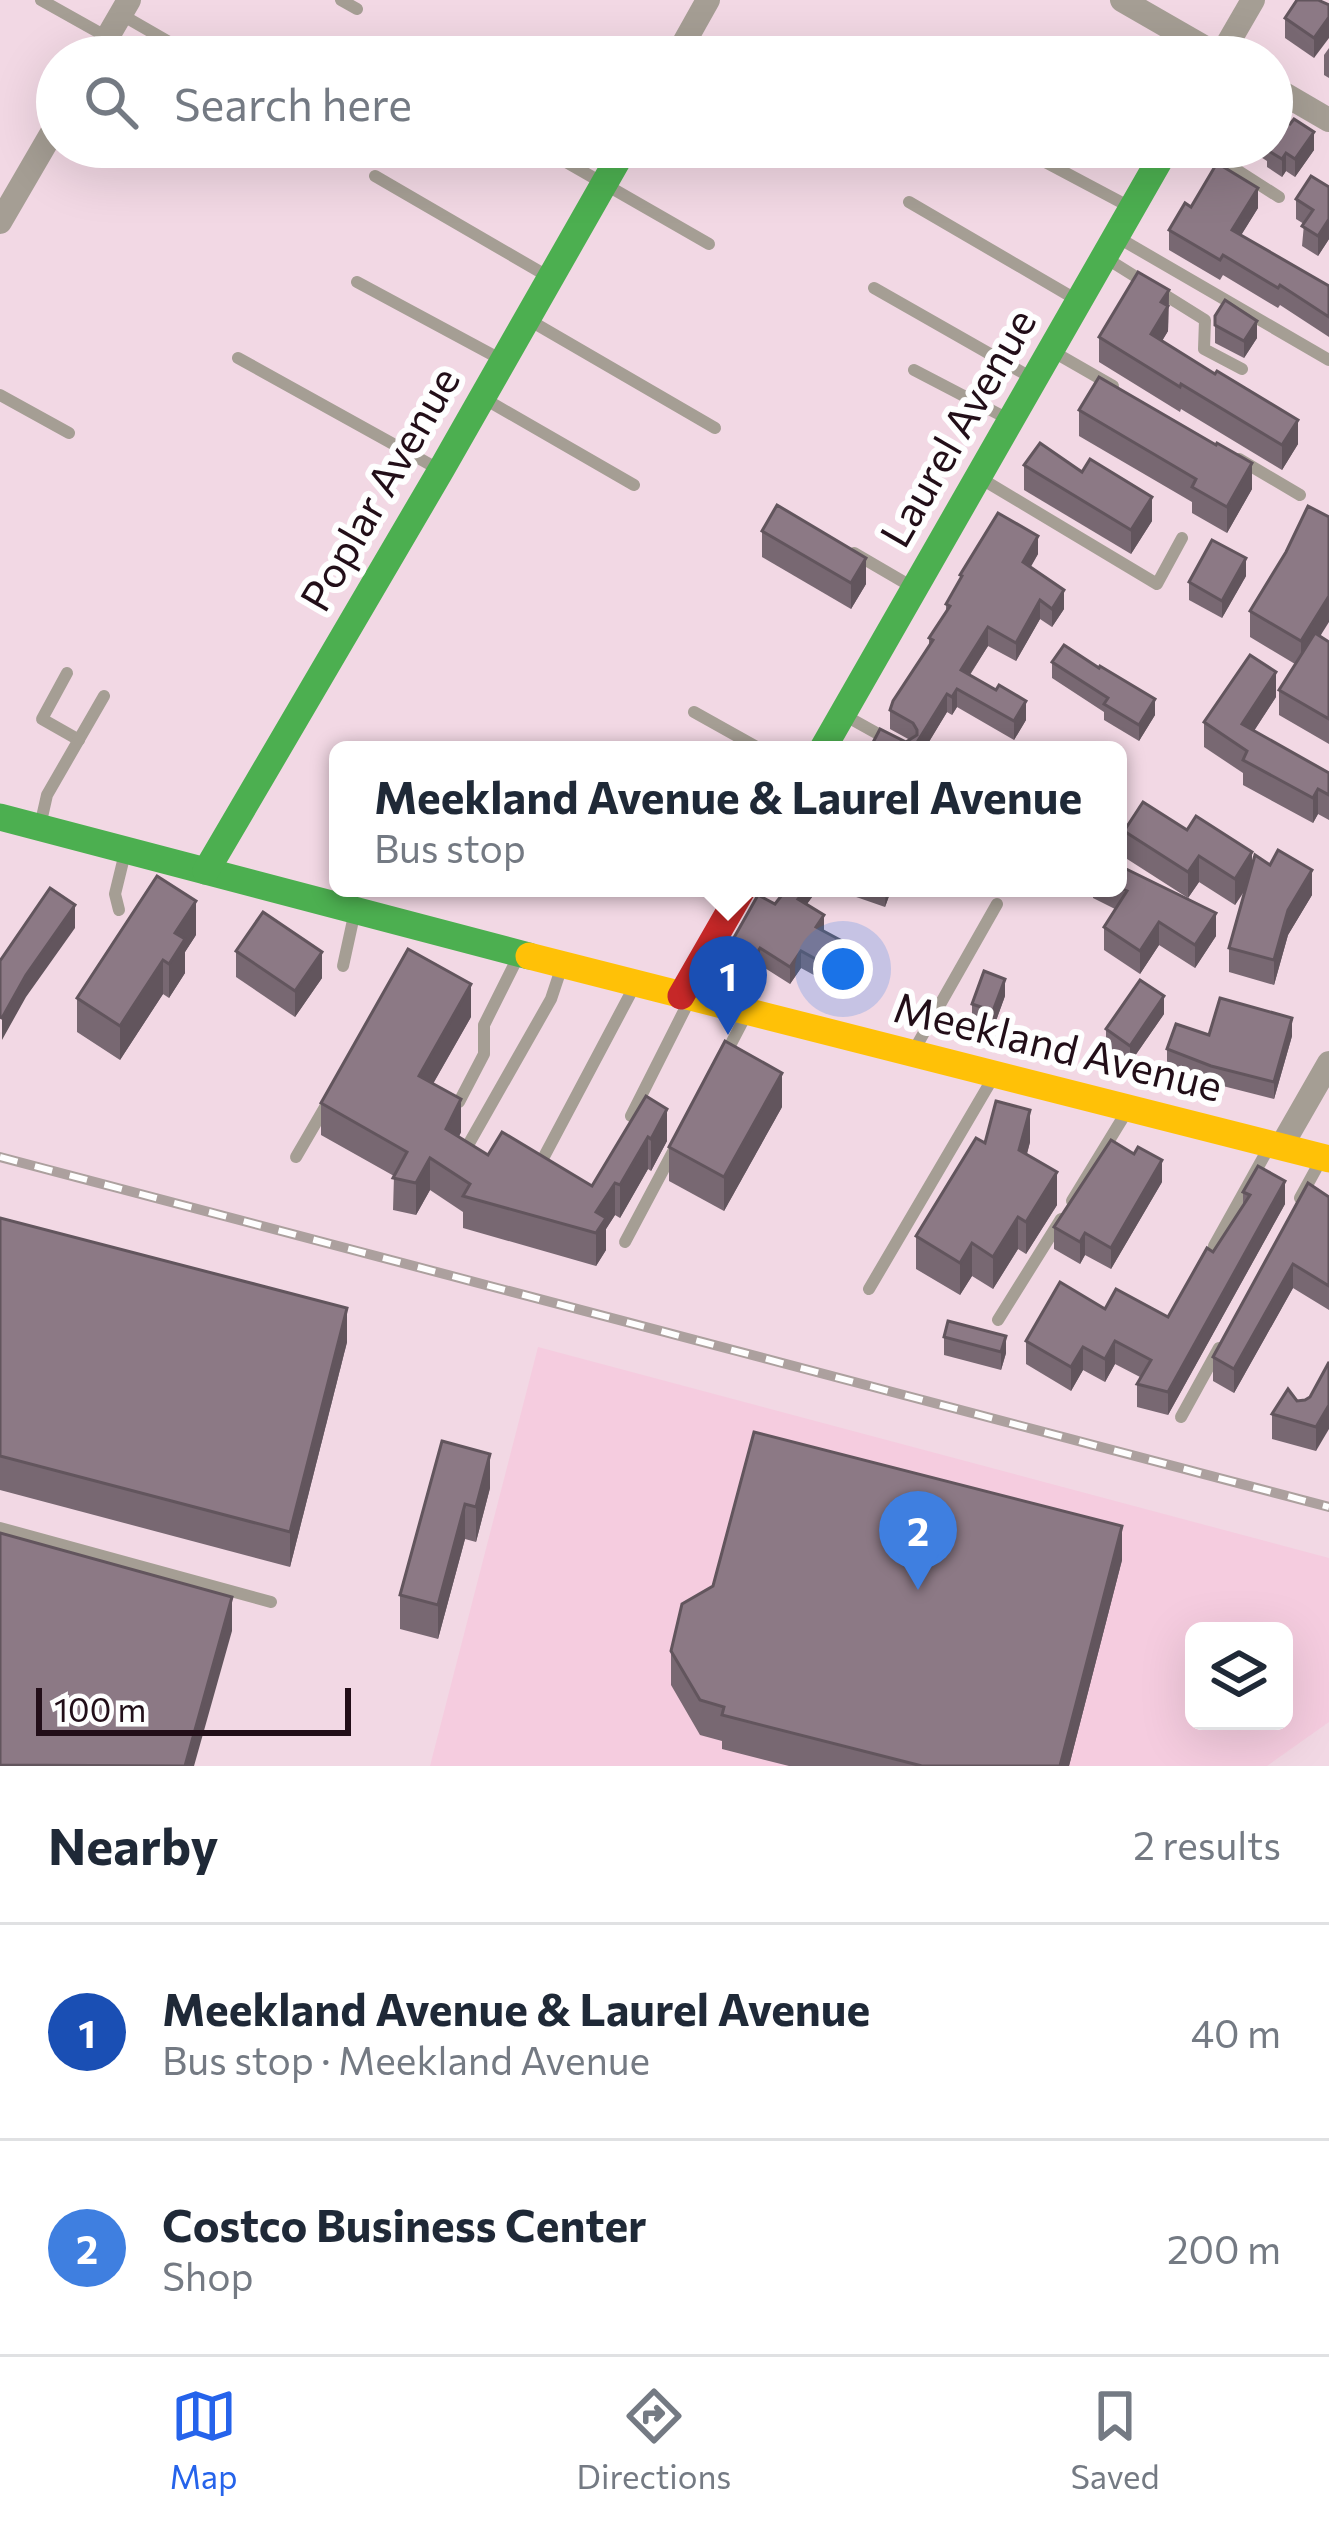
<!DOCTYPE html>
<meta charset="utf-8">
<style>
:root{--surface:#fff;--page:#f6f6f7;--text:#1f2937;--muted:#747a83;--line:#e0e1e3;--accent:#2563eb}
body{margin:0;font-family:Commissioner,sans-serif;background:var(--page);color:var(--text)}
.controls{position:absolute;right:36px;bottom:36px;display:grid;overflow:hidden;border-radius:18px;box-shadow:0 12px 48px #0002}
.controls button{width:108px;height:108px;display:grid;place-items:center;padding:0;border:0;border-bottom:3px solid var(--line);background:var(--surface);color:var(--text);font:60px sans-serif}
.scale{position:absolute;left:36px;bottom:30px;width:315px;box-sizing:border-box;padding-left:12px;border:6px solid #220e18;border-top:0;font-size:33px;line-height:42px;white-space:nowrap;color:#220e18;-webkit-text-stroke:9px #fefefe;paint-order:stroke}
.you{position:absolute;left:843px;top:969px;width:42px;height:42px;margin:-30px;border:9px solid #fff;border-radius:50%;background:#1a73e8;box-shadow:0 0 0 18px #1a73e833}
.badge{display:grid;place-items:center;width:78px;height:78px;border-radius:50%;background:var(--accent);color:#fff;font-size:39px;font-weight:700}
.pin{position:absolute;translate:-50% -99px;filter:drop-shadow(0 3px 6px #0008)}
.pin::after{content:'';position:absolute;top:63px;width:42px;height:36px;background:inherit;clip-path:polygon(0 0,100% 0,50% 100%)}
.popup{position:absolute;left:329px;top:741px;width:798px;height:156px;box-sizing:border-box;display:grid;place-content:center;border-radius:18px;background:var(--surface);filter:drop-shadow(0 3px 9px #0005);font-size:39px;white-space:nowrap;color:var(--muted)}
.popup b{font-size:45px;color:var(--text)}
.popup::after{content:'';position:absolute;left:50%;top:100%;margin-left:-24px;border:24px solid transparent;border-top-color:var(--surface)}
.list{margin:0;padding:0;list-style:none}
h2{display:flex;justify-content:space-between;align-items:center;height:156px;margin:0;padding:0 48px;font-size:51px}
h2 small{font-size:39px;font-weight:400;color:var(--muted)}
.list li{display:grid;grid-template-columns:78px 1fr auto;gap:36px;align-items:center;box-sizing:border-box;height:216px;padding:0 48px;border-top:3px solid var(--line)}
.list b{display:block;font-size:45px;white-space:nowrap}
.list p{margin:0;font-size:39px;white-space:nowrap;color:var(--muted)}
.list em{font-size:39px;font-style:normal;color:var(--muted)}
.icon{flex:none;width:66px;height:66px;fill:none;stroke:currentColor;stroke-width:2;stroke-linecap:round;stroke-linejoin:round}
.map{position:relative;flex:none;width:1329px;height:1766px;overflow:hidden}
.search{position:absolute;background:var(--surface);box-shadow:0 12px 48px #0002;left:36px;right:36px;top:36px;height:132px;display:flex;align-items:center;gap:30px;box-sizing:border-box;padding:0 42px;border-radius:66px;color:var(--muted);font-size:45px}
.sheet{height:588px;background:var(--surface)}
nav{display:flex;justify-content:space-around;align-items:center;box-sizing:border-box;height:168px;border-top:3px solid var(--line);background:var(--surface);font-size:33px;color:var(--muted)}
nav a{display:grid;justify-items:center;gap:6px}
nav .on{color:var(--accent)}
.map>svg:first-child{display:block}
</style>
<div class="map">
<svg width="1329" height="1766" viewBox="0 0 1329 1766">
<rect width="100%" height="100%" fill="#f2d8e4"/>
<path fill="#f5ccdf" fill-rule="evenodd" d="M 538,1347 L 1329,1558 L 1329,1722 L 1267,1766 L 430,1766 ZM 1194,1631 L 1284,1631 L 1284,1721 L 1194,1721 Z"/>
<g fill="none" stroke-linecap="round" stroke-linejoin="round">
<g stroke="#a59e94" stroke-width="12">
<polyline points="41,0 107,37"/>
<polyline points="341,0 357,9"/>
<polyline points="122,15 195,57"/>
<polyline points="540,147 709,244"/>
<polyline points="774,147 793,158"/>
<polyline points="1017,147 1130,207"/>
<polyline points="1201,147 1279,197"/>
<polyline points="375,176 549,277"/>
<polyline points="909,202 1077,300"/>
<polyline points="1117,237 1329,360"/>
<polyline points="1104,257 1205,320 1204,349 1242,369"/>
<polyline points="357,282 502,360"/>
<polyline points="874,288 1032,378"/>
<polyline points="529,320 715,428"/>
<polyline points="1052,351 1113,386"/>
<polyline points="238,358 440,470"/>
<polyline points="914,370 1010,420"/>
<polyline points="0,395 69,433"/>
<polyline points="483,398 634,485"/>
<polyline points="1239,459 1300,495"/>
<polyline points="980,478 1157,584 1182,538"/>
<polyline points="854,553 914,588"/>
<polyline points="67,673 42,719 79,740"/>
<polyline points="694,712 762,750"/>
<polyline points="844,715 907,750"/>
<polyline points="40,826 47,795 104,696"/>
<polyline points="119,910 115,894 125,853"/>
<polyline points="343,966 355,911"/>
<polyline points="913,1052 997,904"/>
<polyline points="723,1059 747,1013"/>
<polyline points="459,1102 484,1054 484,1025 519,955"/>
<polyline points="631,1116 690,999"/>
<polyline points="463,1154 551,999 562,966"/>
<polyline points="296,1157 328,1102"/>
<polyline points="538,1168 635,985"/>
<polyline points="1300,1198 1322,1158"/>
<polyline points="1072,1201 1127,1111"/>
<polyline points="625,1242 676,1146"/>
<polyline points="1214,1246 1268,1149"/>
<polyline points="869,1289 994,1076"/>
<polyline points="998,1320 1061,1219"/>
<polyline points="1181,1417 1219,1348"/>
<polyline points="0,1528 271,1602"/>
</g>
<g stroke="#a59e94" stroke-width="24">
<polyline points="1122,0 1221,57"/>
<polyline points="96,57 129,0"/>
<polyline points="676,57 708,0"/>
<polyline points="1220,57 1253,0"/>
<polyline points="1272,87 1329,120"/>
<polyline points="0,222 57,124"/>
<polyline points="1282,1145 1329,1063"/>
</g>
<g stroke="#4caf50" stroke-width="27">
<polyline points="822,750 1167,147"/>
<polyline points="0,817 529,956"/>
<polyline points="206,871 441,470 625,147"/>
</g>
<polyline stroke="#ffc107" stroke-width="27" points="529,956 1329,1159"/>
<polyline stroke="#c62828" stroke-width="27" points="681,996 743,888"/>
<defs>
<polyline id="rail" points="0,1157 1329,1507"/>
</defs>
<use href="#rail" stroke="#aca09e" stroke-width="10"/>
<use href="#rail" stroke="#fefefe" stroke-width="6" stroke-dasharray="18" stroke-linecap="butt"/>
</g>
<g fill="#786872">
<polygon points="1327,6 1314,58 1285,38 1285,18"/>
<polygon points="1329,48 1329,78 1324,75 1324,55"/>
<polygon points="1245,147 1272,147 1314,150 1295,177 1286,171 1282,177 1267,167 1267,161"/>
<polygon points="1329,187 1329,239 1318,256 1302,246 1304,224 1296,219 1296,199"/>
<polygon points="1191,207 1258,208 1241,235 1329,286 1329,337 1280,305 1278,308 1223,275 1220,280 1169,250 1169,230"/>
<polygon points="1169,290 1168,331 1162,341 1298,444 1282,470 1181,409 1180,412 1099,362 1099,337"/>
<polygon points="1215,316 1257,338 1244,358 1215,343"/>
<polygon points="1079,410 1252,489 1227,533 1192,513 1192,502 1079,436"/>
<polygon points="1024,465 1152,521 1131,554 1024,490"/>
<polygon points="762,531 866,584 851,609 762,557"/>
<polygon points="1038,554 1030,567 1064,609 1052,627 1040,619 1016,661 988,646 970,675 1026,720 1014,740 957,707 952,715 947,712 924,750 906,742 910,740 890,729 890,710 929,645 929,638 946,612 946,604 960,580 960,575"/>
<polygon points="1246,576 1222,618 1189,600 1189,582"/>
<polygon points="1250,611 1320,636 1329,642 1329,744 1279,715 1279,690 1295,664 1250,637"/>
<polygon points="1052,662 1155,715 1139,741 1104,720 1104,712 1052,678"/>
<polygon points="1276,697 1254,731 1329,773 1329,820 1318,814 1313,823 1243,785 1243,773 1204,747 1204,722"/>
<polygon points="1187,830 1312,895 1288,935 1274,985 1229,972 1229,948 1246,889 1235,905 1199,882 1188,898 1124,857 1124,831"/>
<polygon points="792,888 892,888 885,907 836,890 835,894 818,889 807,904 824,931 857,966 843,991 801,968 790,984 760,965 751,980 727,967 727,950 775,904 790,894"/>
<polygon points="1093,888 1118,888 1216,936 1195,968 1159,945 1140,974 1104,950 1104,927 1115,909 1093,898"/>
<polygon points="196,935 185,952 185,973 169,998 163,994 120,1060 77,1032 77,998"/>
<polygon points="236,951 322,978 295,1017 236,977"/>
<polygon points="1005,996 993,1029 972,1021 972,1004"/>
<polygon points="1164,1014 1130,1063 1106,1047 1106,1029"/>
<polygon points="471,1017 433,1084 461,1132 459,1137 488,1155 592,1186 646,1096 667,1141 651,1171 648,1169 620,1218 615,1215 606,1229 606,1250 596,1266 463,1228 463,1212 430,1190 416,1215 393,1210 394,1176 321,1135 321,1103"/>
<polygon points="1209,1035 1292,1036 1274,1099 1211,1083 1167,1066 1167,1049"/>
<polygon points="782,1107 724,1211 669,1181 669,1147"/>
<polygon points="1030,1142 1027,1154 1057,1205 1026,1254 1018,1249 993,1289 972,1276 960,1295 916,1269 916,1236 985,1143"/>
<polygon points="1162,1182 1111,1269 1085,1255 1080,1264 1054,1249 1054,1227"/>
<polygon points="1243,1192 1285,1204 1168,1415 1137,1407 1137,1384 1140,1377 1115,1364 1105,1382 1083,1370 1071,1391 1026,1364 1026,1341 1105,1309 1168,1317 1213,1252 1243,1205"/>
<polygon points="1329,1197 1329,1310 1293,1288 1234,1393 1213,1381 1213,1357"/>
<polygon points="0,1218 347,1342 290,1567 0,1490"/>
<polygon points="944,1337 1006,1353 1001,1370 944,1355"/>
<polygon points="1329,1362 1316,1451 1272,1439 1272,1414 1297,1401 1305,1400 1310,1397"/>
<polygon points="442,1441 490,1488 476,1542 465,1539 438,1639 400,1629 400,1595"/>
<polygon points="1122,1560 1069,1766 789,1766 722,1749 722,1741 700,1735 671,1685 671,1651"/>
</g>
<g fill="#62555d">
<polygon points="1329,17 1329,38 1314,58 1314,38"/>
<polygon points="1314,132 1314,150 1295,177 1295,159"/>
<polygon points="1286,153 1286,171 1282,177 1282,159"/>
<polygon points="1258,188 1258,208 1232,250 1232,230"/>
<polygon points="1329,219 1329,239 1318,256 1318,236"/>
<polygon points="1169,290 1168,331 1151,359 1151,334 1161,302"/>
<polygon points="1257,321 1257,338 1244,358 1244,341"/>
<polygon points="1298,420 1298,444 1282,470 1282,445"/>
<polygon points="1252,463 1252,489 1227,533 1227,507"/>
<polygon points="1152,497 1152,521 1131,554 1131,530"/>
<polygon points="1038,536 1038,554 1023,581 1023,562"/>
<polygon points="866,558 866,584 851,609 851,583"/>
<polygon points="1246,558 1246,576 1222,618 1222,601"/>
<polygon points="1064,590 1064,609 1052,627 1052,609"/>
<polygon points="1329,596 1329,622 1301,667 1301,641"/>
<polygon points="1040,600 1040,619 1016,661 1016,643"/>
<polygon points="988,627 988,646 961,688 961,670"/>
<polygon points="1276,672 1276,697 1242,749 1242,724"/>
<polygon points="957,689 957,707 952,715 952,697"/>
<polygon points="947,694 947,712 924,750 916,750 916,744"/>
<polygon points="1155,699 1155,715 1139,741 1139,725"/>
<polygon points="1026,701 1026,720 1014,740 1014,721"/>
<polygon points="1318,789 1318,814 1313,823 1313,798"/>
<polygon points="1252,852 1252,878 1235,905 1235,879"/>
<polygon points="1199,856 1199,882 1188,898 1188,872"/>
<polygon points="1312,870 1312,895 1288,935 1274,985 1274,960 1288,910"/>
<polygon points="807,888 818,889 798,916 798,899"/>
<polygon points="886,888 892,888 885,907"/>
<polygon points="196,901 196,935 185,952 185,973 169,998 169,964 175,933"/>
<polygon points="75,905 75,928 26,997 2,1040 2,1018 26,975"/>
<polygon points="1216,913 1216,936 1195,968 1195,945"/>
<polygon points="824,915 824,932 816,927"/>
<polygon points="1159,922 1159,945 1140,974 1140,951"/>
<polygon points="760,948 760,965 751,980 751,963"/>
<polygon points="857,949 857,966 843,991 843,974"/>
<polygon points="801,951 801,968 790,984 790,967"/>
<polygon points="322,952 322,978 295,1017 295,991"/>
<polygon points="163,960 163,994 120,1060 120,1026"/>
<polygon points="1005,979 1005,996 993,1029 993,1011"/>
<polygon points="471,984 471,1017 419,1108 419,1076"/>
<polygon points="1164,996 1164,1014 1130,1063 1130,1046"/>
<polygon points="1292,1018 1292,1036 1274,1099 1274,1082"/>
<polygon points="782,1073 782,1107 724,1211 724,1177"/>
<polygon points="461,1099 461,1132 446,1161 446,1129"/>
<polygon points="667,1109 667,1141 651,1171 651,1139"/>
<polygon points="1030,1110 1030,1142 1019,1182 1019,1150"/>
<polygon points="648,1137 648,1169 620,1218 620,1185"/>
<polygon points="430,1158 430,1190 416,1215 416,1183"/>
<polygon points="1162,1160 1162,1182 1111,1269 1111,1248"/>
<polygon points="1057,1172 1057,1205 1026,1254 1026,1222"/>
<polygon points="1285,1181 1285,1204 1168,1415 1168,1392"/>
<polygon points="615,1183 615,1215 606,1229 606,1250 596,1266 596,1212"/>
<polygon points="1018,1217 1018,1249 993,1289 993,1257"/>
<polygon points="1085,1233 1085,1255 1080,1264 1080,1242"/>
<polygon points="972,1243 972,1276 960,1295 960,1263"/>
<polygon points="1293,1264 1293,1288 1234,1393 1234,1369"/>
<polygon points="347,1308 347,1342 290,1567 290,1532"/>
<polygon points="1006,1336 1006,1353 1001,1370 1001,1352"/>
<polygon points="1115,1341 1115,1364 1105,1382 1105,1359"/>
<polygon points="1083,1347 1083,1370 1071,1391 1071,1367"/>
<polygon points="1329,1405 1329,1429 1316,1451 1316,1427"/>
<polygon points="490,1454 490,1488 476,1542 476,1507"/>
<polygon points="465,1504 465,1539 438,1639 438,1605"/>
<polygon points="1122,1526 1122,1560 1069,1766 1060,1766"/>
<polygon points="232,1597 232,1631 194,1766 185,1766"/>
</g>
<g fill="#8c7985" stroke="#62555d" stroke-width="3">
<polygon points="1297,0 1318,0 1329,5 1329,17 1314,38 1285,18"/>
<polygon points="1272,113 1290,124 1294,119 1314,132 1295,159 1286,153 1282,159 1267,150 1272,147"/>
<polygon points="1217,163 1258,188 1232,230 1329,286 1329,317 1280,285 1278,288 1223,255 1220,260 1169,230 1185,203 1191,207"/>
<polygon points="1311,176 1329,187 1329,219 1318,236 1302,226 1313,210 1296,199"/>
<polygon points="1138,272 1169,290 1161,302 1168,306 1151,334 1215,374 1217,371 1298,420 1282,445 1181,384 1180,387 1099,337"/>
<polygon points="1225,300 1257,321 1244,341 1215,325 1215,316"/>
<polygon points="1099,377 1216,445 1217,443 1252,463 1227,507 1192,487 1196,479 1079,410"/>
<polygon points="1040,443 1082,472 1090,459 1152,497 1131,530 1024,465"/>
<polygon points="777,505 866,558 851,583 762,531"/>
<polygon points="1308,506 1329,517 1329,596 1301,641 1250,611 1286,552"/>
<polygon points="998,513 1038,536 1023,562 1064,590 1052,609 1040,600 1016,643 988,627 961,670 996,690 999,685 1026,701 1014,721 957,689 952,697 947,694 916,744 921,746 919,750 869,750 880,729 906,742 917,735 917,730 913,723 890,710 893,701 933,640 929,638 950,606 946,604 962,576 960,575"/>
<polygon points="1212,540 1246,558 1222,601 1189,582"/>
<polygon points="1315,633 1329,642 1329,719 1279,690"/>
<polygon points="1064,645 1099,668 1100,666 1155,699 1139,725 1104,704 1108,698 1052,662"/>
<polygon points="1250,655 1276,672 1242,724 1329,773 1329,795 1318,789 1313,798 1243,760 1247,751 1204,722"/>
<polygon points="1143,802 1187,830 1196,816 1252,852 1235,879 1199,856 1188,872 1124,831"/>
<polygon points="1278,850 1312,870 1288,910 1274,960 1229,948 1255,855 1270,865"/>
<polygon points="1118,865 1216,913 1195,945 1159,922 1140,951 1104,927 1127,891 1118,887"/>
<polygon points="157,876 196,901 175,933 185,939 169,964 163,960 120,1026 77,998"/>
<polygon points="50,888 75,905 26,975 2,1018 0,1017 0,961"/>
<polygon points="792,888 807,888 798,899 824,915 816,927 857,949 843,974 801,951 790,967 760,948 751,963 727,950 758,895 775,904 785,891 790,894"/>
<polygon points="263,912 322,952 295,991 236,951"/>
<polygon points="408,949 471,984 419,1076 461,1099 446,1129 488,1155 502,1132 592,1186 646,1096 667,1109 651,1139 648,1137 620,1185 615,1183 596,1212 606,1218 596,1233 463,1196 470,1184 430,1158 416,1183 393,1178 407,1152 321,1103"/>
<polygon points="984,971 1005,979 993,1011 972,1004"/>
<polygon points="1140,980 1164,996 1130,1046 1106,1029"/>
<polygon points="1220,998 1292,1018 1274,1082 1211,1066 1167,1049 1176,1024 1209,1035"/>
<polygon points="725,1041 782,1073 724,1177 669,1147"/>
<polygon points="996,1101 1030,1110 1019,1150 1057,1172 1026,1222 1018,1217 993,1257 972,1243 960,1263 916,1236 976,1138 985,1143"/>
<polygon points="1111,1140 1134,1154 1138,1147 1162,1160 1111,1248 1085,1233 1080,1242 1054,1227"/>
<polygon points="1258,1166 1285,1181 1168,1392 1137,1384 1151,1360 1115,1341 1105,1359 1083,1347 1071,1367 1026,1341 1060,1282 1105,1309 1116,1289 1168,1317 1207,1248 1213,1252 1250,1195 1243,1192"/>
<polygon points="1308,1183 1329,1197 1329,1286 1293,1264 1234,1369 1213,1357"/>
<polygon points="0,1218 347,1308 290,1532 0,1456"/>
<polygon points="948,1321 1006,1336 1001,1352 944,1337"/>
<polygon points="1329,1362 1329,1405 1316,1427 1272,1414 1288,1389 1297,1401 1305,1400 1310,1397"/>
<polygon points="754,1432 1122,1526 1060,1766 922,1766 722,1715 724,1707 700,1700 671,1651 682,1604 713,1586"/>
<polygon points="442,1441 490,1454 476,1507 465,1504 438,1605 400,1595"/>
<polygon points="0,1533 232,1597 185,1766 0,1765"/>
</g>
<g text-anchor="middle" stroke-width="12" stroke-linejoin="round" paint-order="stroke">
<g font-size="42" fill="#220e18" stroke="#fefefe">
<text transform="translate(958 428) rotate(-60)" y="15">Laurel Avenue</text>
<text transform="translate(380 489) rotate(-60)" y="15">Poplar Avenue</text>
<text transform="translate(1058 1047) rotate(14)" y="15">Meekland Avenue</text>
</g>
</g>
</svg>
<div class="controls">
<button><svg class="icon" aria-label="layers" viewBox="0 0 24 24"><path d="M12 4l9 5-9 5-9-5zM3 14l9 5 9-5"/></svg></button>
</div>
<div class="scale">100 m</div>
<div class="you"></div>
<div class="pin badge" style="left:728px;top:1035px;background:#1a4fb4">1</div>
<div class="popup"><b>Meekland Avenue &amp; Laurel Avenue</b>Bus stop</div>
<div class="pin badge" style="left:918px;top:1590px;background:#3f7fe0">2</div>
<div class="search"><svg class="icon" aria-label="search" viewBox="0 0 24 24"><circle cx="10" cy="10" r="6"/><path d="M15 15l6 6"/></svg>Search here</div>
</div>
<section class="sheet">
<h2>Nearby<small>2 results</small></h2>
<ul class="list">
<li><span class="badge" style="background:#1a4fb4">1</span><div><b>Meekland Avenue &amp; Laurel Avenue</b><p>Bus stop · Meekland Avenue</p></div><em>40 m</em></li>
<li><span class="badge" style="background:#3f7fe0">2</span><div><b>Costco Business Center</b><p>Shop</p></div><em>200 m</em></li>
</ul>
</section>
<nav>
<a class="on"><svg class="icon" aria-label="map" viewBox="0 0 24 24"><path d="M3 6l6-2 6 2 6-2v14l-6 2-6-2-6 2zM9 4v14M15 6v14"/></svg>Map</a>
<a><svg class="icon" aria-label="directions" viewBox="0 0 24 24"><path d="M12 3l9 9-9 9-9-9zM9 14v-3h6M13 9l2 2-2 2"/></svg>Directions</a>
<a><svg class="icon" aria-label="saved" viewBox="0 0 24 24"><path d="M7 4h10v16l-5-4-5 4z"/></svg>Saved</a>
</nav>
